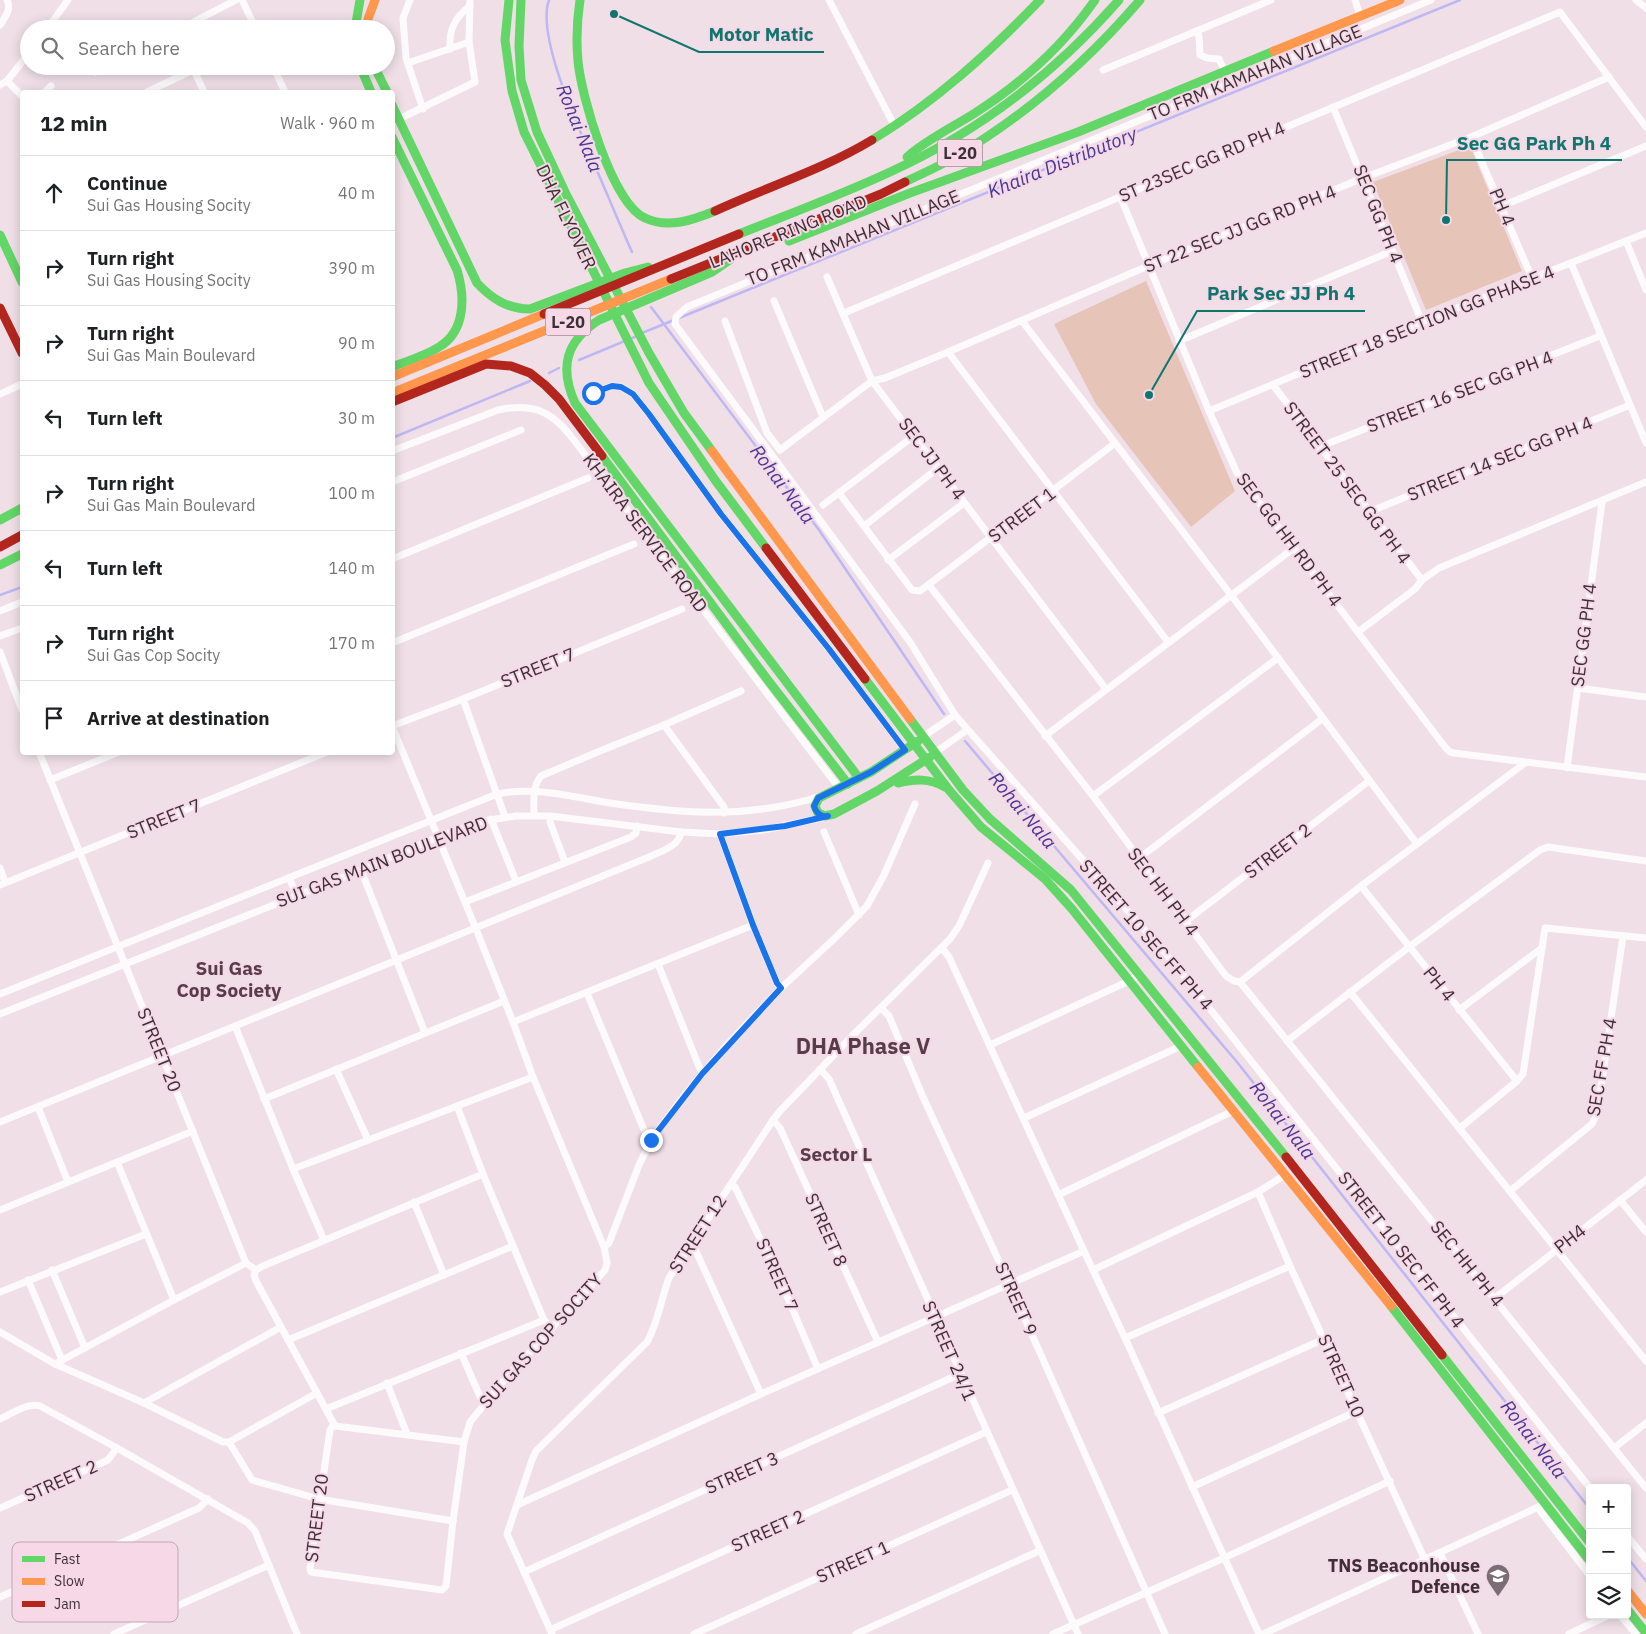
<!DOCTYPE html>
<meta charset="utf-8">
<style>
:root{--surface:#fff;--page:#f2f2f2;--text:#202124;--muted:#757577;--line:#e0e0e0}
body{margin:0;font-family:"IBM Plex Sans",sans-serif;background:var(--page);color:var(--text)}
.controls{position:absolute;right:15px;bottom:15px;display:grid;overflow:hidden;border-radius:5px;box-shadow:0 2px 12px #0003}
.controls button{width:45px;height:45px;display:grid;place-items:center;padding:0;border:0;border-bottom:1px solid var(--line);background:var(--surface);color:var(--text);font:25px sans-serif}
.stop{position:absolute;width:15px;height:15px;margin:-11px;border:4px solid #1a73e8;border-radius:50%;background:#fff}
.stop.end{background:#1a73e8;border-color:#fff;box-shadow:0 1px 5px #0008}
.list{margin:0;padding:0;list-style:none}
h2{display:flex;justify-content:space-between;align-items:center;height:65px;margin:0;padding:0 20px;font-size:21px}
h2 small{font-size:16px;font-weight:400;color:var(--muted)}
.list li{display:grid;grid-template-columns:32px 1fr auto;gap:15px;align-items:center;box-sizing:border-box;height:75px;padding:0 20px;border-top:1px solid var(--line)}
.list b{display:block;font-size:19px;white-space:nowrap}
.list p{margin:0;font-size:16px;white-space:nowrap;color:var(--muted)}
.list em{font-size:16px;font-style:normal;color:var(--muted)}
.icon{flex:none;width:28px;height:28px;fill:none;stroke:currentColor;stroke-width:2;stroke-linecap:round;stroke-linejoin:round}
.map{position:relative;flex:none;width:1646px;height:1634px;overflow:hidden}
.search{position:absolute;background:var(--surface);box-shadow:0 2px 12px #0003;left:20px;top:20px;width:375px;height:55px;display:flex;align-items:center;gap:12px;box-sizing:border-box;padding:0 18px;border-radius:28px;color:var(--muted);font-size:19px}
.panel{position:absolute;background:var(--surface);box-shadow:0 2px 12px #0003;left:20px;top:90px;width:375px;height:665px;border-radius:5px}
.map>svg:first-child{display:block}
</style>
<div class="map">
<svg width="1646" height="1634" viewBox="0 0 1646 1634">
<rect width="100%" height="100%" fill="#f0dfe7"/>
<g fill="#e7c4b8">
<polygon points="1470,146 1522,271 1426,310 1373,182"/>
<polygon points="1146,281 1235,491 1191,527 1096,404 1054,324"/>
</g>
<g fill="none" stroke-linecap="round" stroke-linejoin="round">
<g stroke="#bdb8f4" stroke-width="2.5">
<path d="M 549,0 C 536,36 579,128 594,164 C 607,193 619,223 632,252"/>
<polyline points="651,307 819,530 944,714"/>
<polyline points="679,318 1460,0"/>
<polyline points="642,333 674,320"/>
<polyline points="579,360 637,336"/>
<polyline points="549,373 559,368"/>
<polyline points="392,438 530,381"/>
<polyline points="0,595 22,587"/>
<polyline points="965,741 1237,1062 1590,1509"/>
<polyline points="1627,1557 1646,1581"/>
</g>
<g stroke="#fdfafb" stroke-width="7">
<polyline points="242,0 256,29"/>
<polyline points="410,0 403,18 406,58 423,109"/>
<polyline points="829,0 895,127"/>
<polyline points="1355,0 1360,16"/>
<polyline points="1431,0 687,307 676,317 675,324 910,642 955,715 1172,961 1590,1488"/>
<polyline points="1636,0 1646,8"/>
<path d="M 0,25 C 5,17 12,9 7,0"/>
<polyline points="47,29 68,0"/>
<polyline points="180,29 236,0"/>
<path d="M 1197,31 C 1201,39 1199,47 1200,55 L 1207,58 L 1219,59 L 1225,72"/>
<path d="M 450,49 C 449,30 454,18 470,6"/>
<polyline points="408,63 469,42"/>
<polyline points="192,66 204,92"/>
<polyline points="273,66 285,92"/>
<polyline points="1103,70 1271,0"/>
<polyline points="95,72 106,66"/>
<polyline points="7,81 22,96"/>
<polyline points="0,85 7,81 29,53"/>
<polyline points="45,92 51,86"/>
<polyline points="147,92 193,70"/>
<polyline points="1333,107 1422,322"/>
<polyline points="399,119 475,82 469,42 470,0"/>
<polyline points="1471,137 1532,278"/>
<polyline points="1120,196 1209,411 1237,473 1445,747 1450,752 1454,753 1646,777"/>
<polyline points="1502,206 1646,146"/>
<polyline points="1626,241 1646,290"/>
<polyline points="1571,263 1646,443"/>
<polyline points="827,277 872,381 1106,689"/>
<polyline points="774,301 823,417"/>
<polyline points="844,313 1560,12 1646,127"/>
<polyline points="725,321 767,433 780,450 872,381 885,378 948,352 1148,266 1363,178 1471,137 1609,77"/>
<polyline points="1022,321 1231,595 1417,844"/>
<polyline points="1179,341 1392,251"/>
<polyline points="948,352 1168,642"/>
<polyline points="1273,385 1422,580"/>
<polyline points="593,393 612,386 621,387 633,394 649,414 721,514 829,649 905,750"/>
<polyline points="0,394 22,384"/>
<polyline points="1209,411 1422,322 1646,233"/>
<polyline points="1319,447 1600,336"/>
<path d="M 392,451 L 498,410 C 530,403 549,409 570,435 L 839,788"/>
<polyline points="392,482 521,430"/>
<polyline points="839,493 912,590 920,591 1114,444"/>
<polyline points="823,505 915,435"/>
<polyline points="1369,512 1630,405"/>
<polyline points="864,526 938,468"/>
<polyline points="392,559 588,478"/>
<polyline points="888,560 964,503"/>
<path d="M 929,585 L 1093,796 L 1226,976 L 1234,981 L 1240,982 C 1375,1150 1511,1318 1646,1488"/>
<polyline points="0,611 22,602"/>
<polyline points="1358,632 1415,589 1422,580 1439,568 1646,482"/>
<polyline points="0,636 22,628"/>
<polyline points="392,643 634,544"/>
<polyline points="0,652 22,710"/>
<polyline points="1578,688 1646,697"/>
<polyline points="463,699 505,817"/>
<polyline points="664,725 724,807 724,813"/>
<polyline points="392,726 476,929 513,1022 533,1077 604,1247"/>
<polyline points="392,726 463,699 682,609"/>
<polyline points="924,736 955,715"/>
<polyline points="1045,736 1294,548"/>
<polyline points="39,752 246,1263 256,1270 254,1275 256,1281 335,1426 464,1442"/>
<polyline points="936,752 967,730"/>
<polyline points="1567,768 1602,502"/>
<polyline points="50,780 119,752"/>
<polyline points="1093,796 1278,658"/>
<path d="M 534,815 C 534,802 532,787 541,776 L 600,751 L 664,725 L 741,691"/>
<polyline points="550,816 550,822 565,862"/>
<polyline points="491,819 516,881"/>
<polyline points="824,832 859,915"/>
<polyline points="720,834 753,925 777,983 781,988"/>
<polyline points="1138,859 1322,719"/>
<polyline points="0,868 5,882"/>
<polyline points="361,870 425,1033"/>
<polyline points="289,878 297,895"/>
<polyline points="0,885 327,752"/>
<polyline points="1361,886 1517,1081"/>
<polyline points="465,902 631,837 636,833 637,826"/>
<polyline points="1186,921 1369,781"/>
<polyline points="942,948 949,957 1084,1251 1125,1338 1259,1634"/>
<polyline points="658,964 702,1074"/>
<polyline points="1240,982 1361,886 1525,763"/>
<polyline points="1350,992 1646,1361"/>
<polyline points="587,993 647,1137 651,1140"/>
<path d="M 0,994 L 497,794 C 535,786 573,797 610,803 C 684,814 749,819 821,796"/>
<polyline points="881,1008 889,1016 923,1097 1009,1283 1165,1634"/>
<polyline points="1459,1010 1542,948"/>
<polyline points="0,1014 361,870 438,837 483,821 516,816 550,816 681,832 720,834 763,830 826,817"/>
<polyline points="513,1022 753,925"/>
<polyline points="235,1026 293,1169 324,1240"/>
<polyline points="1287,1041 1409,947 1540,850 1548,847 1646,861"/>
<polyline points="990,1045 1129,981 1138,975"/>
<polyline points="336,1069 368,1140"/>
<polyline points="820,1069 829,1079 1078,1634"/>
<polyline points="264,1099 504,1001"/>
<polyline points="457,1106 483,1174 544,1320 552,1328"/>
<polyline points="38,1107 68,1182"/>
<polyline points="1024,1118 1181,1046"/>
<polyline points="773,1120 780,1128 878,1342"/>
<path d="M 0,1122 L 649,857 C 661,851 679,847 681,832"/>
<polyline points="1460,1128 1517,1081 1523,1074 1545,928 1646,938"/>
<polyline points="117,1162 174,1300"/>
<polyline points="293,1169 533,1077"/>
<polyline points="731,1185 735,1187 781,1282 818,1369"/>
<polyline points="1510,1191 1592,1124 1597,1114 1623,936"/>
<polyline points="1258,1192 1290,1266 1425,1560"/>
<polyline points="1058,1195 1233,1111"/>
<polyline points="1620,1200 1646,1232"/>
<polyline points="414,1202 444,1275"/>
<polyline points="0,1210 193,1131"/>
<polyline points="690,1245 695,1249 761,1394"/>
<polyline points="52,1270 85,1348"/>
<polyline points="256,1270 263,1266 483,1174"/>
<polyline points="1093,1270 1258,1192 1285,1175"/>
<polyline points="28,1280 62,1360"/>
<polyline points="0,1292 146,1234"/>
<polyline points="1495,1298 1646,1180"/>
<polyline points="0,1332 55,1364 144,1403 223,1442 229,1442 317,1393"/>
<polyline points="1125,1338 1290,1266"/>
<polyline points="288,1340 513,1246"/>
<polyline points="461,1353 482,1401 484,1403"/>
<polyline points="55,1364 174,1300 246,1263"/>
<polyline points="387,1383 407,1434"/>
<polyline points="144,1403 281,1327"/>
<polyline points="326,1409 544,1320"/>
<polyline points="1158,1413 1324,1339"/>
<path d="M 0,1419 C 11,1414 28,1402 40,1406 L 117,1448 L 248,1523 L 255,1531 L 297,1634"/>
<polyline points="335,1426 332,1427 330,1430 310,1569 311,1572 442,1590 446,1586 453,1521 464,1442 470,1422 506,1378 598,1278 605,1270 607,1263 604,1247 609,1243 639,1165 651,1140 683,1097 725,1047 781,988 834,939 867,906 884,875 915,804"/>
<polyline points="229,1442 252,1480 319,1499 453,1521"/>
<polyline points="1614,1448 1646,1423"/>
<polyline points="1192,1487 1357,1411"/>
<polyline points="517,1505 761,1394 1084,1251"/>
<polyline points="0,1508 108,1460 117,1448"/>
<polyline points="1538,1508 1590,1576"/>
<polyline points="1627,1536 1646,1559"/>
<polyline points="1440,1553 1478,1634"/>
<polyline points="524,1572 960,1374"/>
<polyline points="0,1597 199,1508 208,1499"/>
<polyline points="1620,1615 1636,1634"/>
<polyline points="550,1630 986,1432"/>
<polyline points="114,1634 269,1565"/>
<path d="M 552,1634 L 507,1534 L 532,1460 L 536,1451 L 647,1342 C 658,1323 661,1299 669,1278 L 773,1120 L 780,1111 L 856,1032 L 950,939 L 959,926 L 988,863"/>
<polyline points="694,1634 1012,1490"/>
<polyline points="856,1634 1039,1551"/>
<polyline points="1053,1634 1224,1558 1390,1481"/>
<polyline points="1263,1634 1545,1504"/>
<polyline points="1569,1634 1609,1615"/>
</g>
<g stroke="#63d668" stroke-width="9">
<polyline points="509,0 505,40 512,91 524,132 649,383 715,480 766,548"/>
<polyline points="521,0 519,46 521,80 537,132 565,192 649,353 684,413 712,451"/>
<path d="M 580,0 C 577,20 576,40 578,61 C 581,95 612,204 645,218 C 668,229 693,220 715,211"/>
<polyline points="355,29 360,0"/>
<polyline points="360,66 371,92"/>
<polyline points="374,66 387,92"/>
<path d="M 392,105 L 477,283 C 492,299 508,309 530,309 L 625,273 L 648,267"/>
<path d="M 392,137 L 457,270 C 465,296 466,331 439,347 C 425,356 407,361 392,367"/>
<path d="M 872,140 C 935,102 989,53 1040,0"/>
<path d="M 907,157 C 926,140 953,127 975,113 C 1022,83 1063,46 1095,0"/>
<path d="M 905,182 C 921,174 938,167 953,158 C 1025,116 1086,63 1140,0"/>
<path d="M 739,234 C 789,214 841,195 890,172 C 978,132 1056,72 1119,0"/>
<polyline points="0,235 22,282"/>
<polyline points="789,241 910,193 1078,132 1274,51"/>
<path d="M 731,259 L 712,272 L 599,320 C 566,341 559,367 575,403 L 859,778"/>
<polyline points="602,456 767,679 848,784"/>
<polyline points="0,520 22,508"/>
<polyline points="0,565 22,554"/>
<polyline points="865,679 949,790 981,827 1045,879 1072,909 1198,1067"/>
<polyline points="910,719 963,790 990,819 1071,890 1286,1157"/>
<polyline points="918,741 871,772 819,798 815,806 818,813 825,816 834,814 877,791 930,757"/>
<path d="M 898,783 C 915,779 929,778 945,787"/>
<polyline points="1391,1306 1590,1561"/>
<polyline points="1442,1355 1590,1543"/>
<polyline points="1627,1609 1646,1633"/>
</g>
<g stroke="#ff974d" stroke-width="9">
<polyline points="368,29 368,19 375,0"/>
<polyline points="1274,51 1400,0"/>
<polyline points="392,377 544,314"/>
<polyline points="392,393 671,279"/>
<polyline points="712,451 910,719"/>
<polyline points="1198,1067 1391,1306"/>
<polyline points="1627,1590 1646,1614"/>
</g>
<g stroke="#b3261e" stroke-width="9">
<path d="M 715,211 C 767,187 822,170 872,140"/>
<polyline points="671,279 881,194 905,182"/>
<polyline points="0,308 22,353"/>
<polyline points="544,314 739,234"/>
<polyline points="392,402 486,364 511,366 530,373 545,385 559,399 602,456"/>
<polyline points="0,547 22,535"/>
<polyline points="766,548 865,679"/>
<polyline points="1286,1157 1442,1355"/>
</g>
</g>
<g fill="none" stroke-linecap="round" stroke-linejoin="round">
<path stroke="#1a73e8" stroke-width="6" d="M 593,393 L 612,386 L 621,387 L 633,394 L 649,414 L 721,514 L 829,649 L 905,750 L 871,772 L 818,798 L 814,806 C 816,813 821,817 828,816 L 785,826 L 720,834 L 753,925 L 777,983 L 781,988 L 702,1074 L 651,1140"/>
</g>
<defs>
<symbol id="school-pin" viewBox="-11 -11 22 30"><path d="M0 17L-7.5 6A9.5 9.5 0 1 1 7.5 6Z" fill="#7a6d73" stroke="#f7d8e7"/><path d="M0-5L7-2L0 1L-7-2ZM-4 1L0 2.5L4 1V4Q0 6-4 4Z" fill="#fff"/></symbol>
</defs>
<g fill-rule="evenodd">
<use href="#school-pin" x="1484" y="1562" width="28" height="38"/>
</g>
<g text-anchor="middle" stroke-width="4" stroke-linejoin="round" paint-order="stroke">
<g fill="#f7d8e7" stroke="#73626a" stroke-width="1">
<rect x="937.5" y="139.5" width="45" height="27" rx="4"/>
<rect x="545.5" y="308.5" width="45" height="27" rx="4"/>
</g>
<g font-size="16" font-weight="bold" fill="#3b3035">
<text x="960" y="159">L-20</text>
<text x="568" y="328">L-20</text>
</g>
<g font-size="18" fill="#3b3035" stroke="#f7d8e7">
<text transform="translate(1255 73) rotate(-22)" y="6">TO FRM KAMAHAN VILLAGE</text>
<text transform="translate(1202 162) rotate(-23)" y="6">ST 23SEC GG RD PH 4</text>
<text transform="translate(1502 207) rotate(67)" y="6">PH 4</text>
<text transform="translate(1378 214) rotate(68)" y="6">SEC GG PH 4</text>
<text transform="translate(566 217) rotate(64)" y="6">DHA FLYOVER</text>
<text transform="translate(1240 229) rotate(-22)" y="6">ST 22 SEC JJ GG RD PH 4</text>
<text transform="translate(788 232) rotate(-22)" y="6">LAHORE RING ROAD</text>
<text transform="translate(853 238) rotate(-22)" y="6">TO FRM KAMAHAN VILLAGE</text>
<text transform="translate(1427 322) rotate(-22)" y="6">STREET 18 SECTION GG PHASE 4</text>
<text transform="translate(1460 392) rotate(-21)" y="6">STREET 16 SEC GG PH 4</text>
<text transform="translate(932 459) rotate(53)" y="6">SEC JJ PH 4</text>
<text transform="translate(1500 459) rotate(-22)" y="6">STREET 14 SEC GG PH 4</text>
<text transform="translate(1347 483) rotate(53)" y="6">STREET 25 SEC GG PH 4</text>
<text transform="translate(1022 515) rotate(-37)" y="6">STREET 1</text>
<text transform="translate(645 533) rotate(53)" y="6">KHAIRA SERVICE ROAD</text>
<text transform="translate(1289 540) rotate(53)" y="6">SEC GG HH RD PH 4</text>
<text transform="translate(1584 635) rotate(-83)" y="6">SEC GG PH 4</text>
<text transform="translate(538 668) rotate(-22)" y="6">STREET 7</text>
<text transform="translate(164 819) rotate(-22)" y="6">STREET 7</text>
<text transform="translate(1278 851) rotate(-37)" y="6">STREET 2</text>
<text transform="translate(382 862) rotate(-21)" y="6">SUI GAS MAIN BOULEVARD</text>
<text transform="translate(1163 892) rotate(53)" y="6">SEC HH PH 4</text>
<text transform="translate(1146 935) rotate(49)" y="6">STREET 10 SEC FF PH 4</text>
<text transform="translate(1439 984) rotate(51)" y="6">PH 4</text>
<text transform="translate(159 1050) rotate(68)" y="6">STREET 20</text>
<text transform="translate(1602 1067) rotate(-80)" y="6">SEC FF PH 4</text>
<text transform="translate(826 1230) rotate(66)" y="6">STREET 8</text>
<text transform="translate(698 1234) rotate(-57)" y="6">STREET 12</text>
<text transform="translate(1570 1239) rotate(-38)" y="6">PH4</text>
<text transform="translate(1401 1250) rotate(52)" y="6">STREET 10 SEC FF PH 4</text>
<text transform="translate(1467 1264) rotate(51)" y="6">SEC HH PH 4</text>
<text transform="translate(777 1275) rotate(66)" y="6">STREET 7</text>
<text transform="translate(1016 1299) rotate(66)" y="6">STREET 9</text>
<text transform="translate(541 1341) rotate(-48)" y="6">SUI GAS COP SOCITY</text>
<text transform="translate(949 1351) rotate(66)" y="6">STREET 24/1</text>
<text transform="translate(1341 1376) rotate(66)" y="6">STREET 10</text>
<text transform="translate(742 1473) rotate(-24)" y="6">STREET 3</text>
<text transform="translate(61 1481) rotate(-24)" y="6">STREET 2</text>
<text transform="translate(317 1518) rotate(-83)" y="6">STREET 20</text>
<text transform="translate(768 1531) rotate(-24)" y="6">STREET 2</text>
<text transform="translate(853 1562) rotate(-24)" y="6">STREET 1</text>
</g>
<g font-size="18" font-weight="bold" fill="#3b3035" stroke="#f7d8e7" text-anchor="end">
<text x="1480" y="1572">TNS Beaconhouse<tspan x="1480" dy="21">Defence</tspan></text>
</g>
<g font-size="19" font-style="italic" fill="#433a96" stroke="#f7d8e7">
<text transform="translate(580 128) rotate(68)" y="7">Rohai Nala</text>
<text transform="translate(1062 162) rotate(-22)" y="7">Khaira Distributory</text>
<text transform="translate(783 484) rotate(53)" y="7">Rohai Nala</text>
<text transform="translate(1023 810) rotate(50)" y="7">Rohai Nala</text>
<text transform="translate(1283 1120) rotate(52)" y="7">Rohai Nala</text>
<text transform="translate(1534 1439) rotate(52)" y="7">Rohai Nala</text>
</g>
<g font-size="19" font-weight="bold" fill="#553d4a" stroke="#f7d8e7">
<text x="229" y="975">Sui Gas<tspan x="229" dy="22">Cop Society</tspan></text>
<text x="836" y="1161">Sector L</text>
</g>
<g font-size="22" font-weight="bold" fill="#553d4a" stroke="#f7d8e7">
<text x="863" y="1054">DHA Phase V</text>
</g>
</g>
<rect x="12" y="1542" width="166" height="80" rx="8" fill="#f7d8e7" stroke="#bfa6b2" stroke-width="1"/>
<rect x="22" y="1556" width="23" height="6" fill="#63d668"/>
<rect x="22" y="1578" width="23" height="7" fill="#ff974d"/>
<rect x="22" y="1601" width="23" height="6" fill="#b3261e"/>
<g font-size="14" fill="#3b3035">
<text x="54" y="1564">Fast</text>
<text x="54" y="1586">Slow</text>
<text x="54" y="1609">Jam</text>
</g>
<path fill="none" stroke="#0f766e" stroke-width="2" d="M614 14L699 52H824M1446 220L1447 160H1622M1149 395L1197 311H1365"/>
<g fill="#0f766e" stroke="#f7d8e7" stroke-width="2">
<circle cx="614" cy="14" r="5"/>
<circle cx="1446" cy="220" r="5"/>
<circle cx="1149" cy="395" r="5"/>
</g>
<g font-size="19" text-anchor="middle" font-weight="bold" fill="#0f766e" stroke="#f7d8e7" stroke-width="4" stroke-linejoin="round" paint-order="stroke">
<text x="761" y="41">Motor Matic</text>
<text x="1534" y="150">Sec GG Park Ph 4</text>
<text x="1281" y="300">Park Sec JJ Ph 4</text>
</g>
</svg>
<div class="controls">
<button>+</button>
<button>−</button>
<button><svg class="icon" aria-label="layers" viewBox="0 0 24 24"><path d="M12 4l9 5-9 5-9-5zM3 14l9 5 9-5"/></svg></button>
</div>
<div class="stop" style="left:593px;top:393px"></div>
<div class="stop end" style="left:651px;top:1140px"></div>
<div class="search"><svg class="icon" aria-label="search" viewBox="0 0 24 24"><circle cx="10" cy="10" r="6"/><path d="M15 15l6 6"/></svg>Search here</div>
<section class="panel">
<h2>12 min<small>Walk · 960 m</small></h2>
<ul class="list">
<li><svg class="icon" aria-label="ahead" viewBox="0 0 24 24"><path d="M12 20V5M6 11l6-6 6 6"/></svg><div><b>Continue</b><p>Sui Gas Housing Socity</p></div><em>40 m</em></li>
<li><svg class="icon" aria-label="right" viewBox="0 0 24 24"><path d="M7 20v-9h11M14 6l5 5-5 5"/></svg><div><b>Turn right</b><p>Sui Gas Housing Socity</p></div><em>390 m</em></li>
<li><svg class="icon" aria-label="right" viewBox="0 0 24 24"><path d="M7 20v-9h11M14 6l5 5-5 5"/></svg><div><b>Turn right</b><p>Sui Gas Main Boulevard</p></div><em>90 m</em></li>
<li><svg class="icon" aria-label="left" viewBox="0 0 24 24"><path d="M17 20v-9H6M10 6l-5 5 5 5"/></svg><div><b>Turn left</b></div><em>30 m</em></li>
<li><svg class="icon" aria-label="right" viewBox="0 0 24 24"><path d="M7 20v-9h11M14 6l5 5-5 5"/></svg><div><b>Turn right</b><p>Sui Gas Main Boulevard</p></div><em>100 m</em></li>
<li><svg class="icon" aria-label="left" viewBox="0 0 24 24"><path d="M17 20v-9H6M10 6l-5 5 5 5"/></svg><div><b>Turn left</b></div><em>140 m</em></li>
<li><svg class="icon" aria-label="right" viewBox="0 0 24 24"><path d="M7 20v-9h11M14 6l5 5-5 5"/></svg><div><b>Turn right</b><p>Sui Gas Cop Socity</p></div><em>170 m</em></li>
<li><svg class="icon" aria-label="arrive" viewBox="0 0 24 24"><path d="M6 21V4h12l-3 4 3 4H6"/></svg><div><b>Arrive at destination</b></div></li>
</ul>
</section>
</div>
